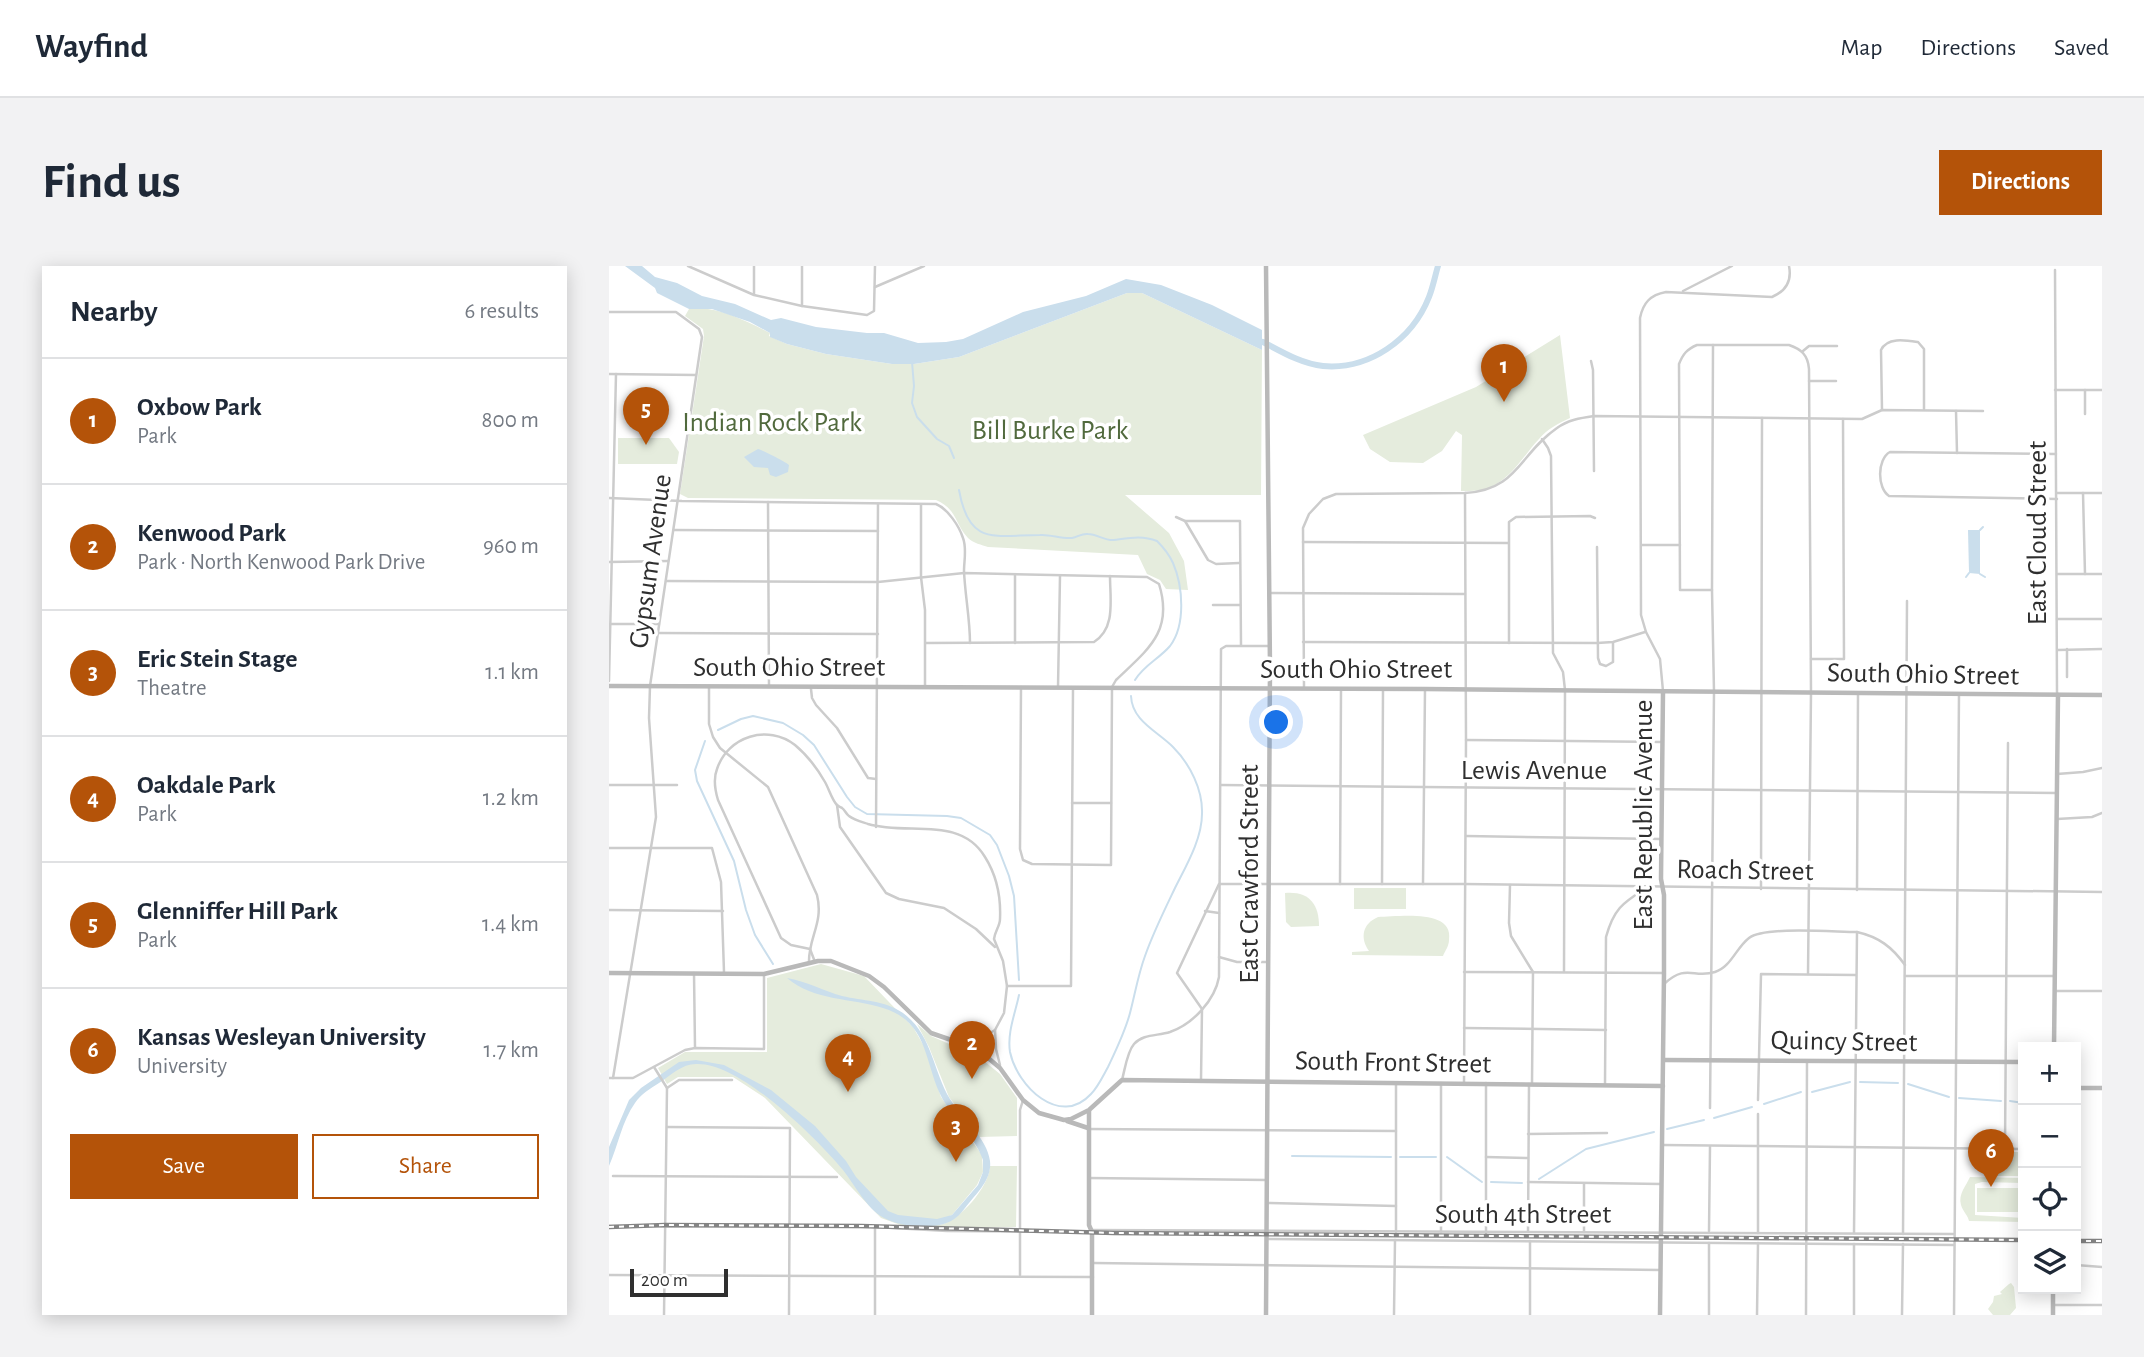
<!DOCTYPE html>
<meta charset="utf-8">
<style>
:root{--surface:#fff;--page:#f2f2f3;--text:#1f2937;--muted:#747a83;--line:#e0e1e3;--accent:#b45309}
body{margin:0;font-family:"Alegreya Sans",sans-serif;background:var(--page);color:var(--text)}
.controls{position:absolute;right:21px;bottom:21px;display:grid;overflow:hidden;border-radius:0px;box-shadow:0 4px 18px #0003}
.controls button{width:63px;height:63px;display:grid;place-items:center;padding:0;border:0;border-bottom:2px solid var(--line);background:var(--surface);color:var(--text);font:35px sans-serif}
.scale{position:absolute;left:21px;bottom:18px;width:98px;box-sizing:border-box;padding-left:7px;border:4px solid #2f2f2f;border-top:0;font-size:19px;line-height:24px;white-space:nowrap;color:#2f2f2f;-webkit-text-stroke:5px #fff;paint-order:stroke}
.you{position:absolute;left:668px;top:457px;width:24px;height:24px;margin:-18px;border:5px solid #fff;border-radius:50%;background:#1a73e8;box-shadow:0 0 0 10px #1a73e833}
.badge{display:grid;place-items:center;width:46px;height:46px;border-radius:50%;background:var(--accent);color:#fff;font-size:23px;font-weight:700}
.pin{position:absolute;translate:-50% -58px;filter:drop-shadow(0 2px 4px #0008)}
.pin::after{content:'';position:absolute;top:37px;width:24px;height:21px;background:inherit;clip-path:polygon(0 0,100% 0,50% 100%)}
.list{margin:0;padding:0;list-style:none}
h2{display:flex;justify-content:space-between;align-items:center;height:91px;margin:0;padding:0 28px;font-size:30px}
h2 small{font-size:23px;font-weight:400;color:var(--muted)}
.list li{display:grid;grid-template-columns:46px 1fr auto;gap:21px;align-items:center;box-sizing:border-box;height:126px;padding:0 28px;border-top:2px solid var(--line)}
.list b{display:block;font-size:26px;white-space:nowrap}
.list p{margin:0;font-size:23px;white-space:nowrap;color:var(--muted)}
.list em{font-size:23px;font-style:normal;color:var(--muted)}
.actions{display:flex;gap:14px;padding:21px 28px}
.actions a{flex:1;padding:16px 0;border:2px solid var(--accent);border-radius:0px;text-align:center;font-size:24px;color:var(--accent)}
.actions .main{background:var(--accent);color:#fff}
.icon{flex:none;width:38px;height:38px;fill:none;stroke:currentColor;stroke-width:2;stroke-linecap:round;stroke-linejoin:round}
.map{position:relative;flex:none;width:1493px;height:1049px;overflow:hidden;border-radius:0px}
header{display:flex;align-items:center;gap:42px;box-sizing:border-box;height:98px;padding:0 35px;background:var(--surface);border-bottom:2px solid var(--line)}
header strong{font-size:33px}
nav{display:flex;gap:38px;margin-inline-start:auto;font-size:24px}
.intro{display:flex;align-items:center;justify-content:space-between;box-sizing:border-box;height:168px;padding:0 42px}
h1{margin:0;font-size:49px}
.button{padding:18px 32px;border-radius:0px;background:var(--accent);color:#fff;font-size:24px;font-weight:700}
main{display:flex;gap:42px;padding:0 42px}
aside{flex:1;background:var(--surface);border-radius:0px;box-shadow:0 4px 18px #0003}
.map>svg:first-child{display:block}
</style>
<header>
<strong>Wayfind</strong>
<nav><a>Map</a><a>Directions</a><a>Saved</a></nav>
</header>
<div class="intro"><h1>Find us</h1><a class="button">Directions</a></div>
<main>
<aside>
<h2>Nearby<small>6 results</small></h2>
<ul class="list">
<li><span class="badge">1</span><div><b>Oxbow Park</b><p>Park</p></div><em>800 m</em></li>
<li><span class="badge">2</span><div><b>Kenwood Park</b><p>Park · North Kenwood Park Drive</p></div><em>960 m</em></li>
<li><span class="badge">3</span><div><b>Eric Stein Stage</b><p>Theatre</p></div><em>1.1 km</em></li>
<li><span class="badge">4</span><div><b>Oakdale Park</b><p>Park</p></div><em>1.2 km</em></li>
<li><span class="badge">5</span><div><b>Glenniffer Hill Park</b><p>Park</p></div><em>1.4 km</em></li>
<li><span class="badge">6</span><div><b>Kansas Wesleyan University</b><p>University</p></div><em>1.7 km</em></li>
</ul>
<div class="actions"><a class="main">Save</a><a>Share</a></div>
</aside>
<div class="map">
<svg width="1493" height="1049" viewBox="0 0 1493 1049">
<rect width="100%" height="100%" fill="#fff"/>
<g fill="#e5ecdd">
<path d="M 518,27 L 533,27 L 653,84 L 652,229 L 516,229 L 560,267 L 575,295 L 579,324 L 557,323 L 551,314 L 538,308 L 529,289 L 379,281 C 373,279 364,277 359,272 C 345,257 349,244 327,234 L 79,232 L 71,228 L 95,70 L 94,63 L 76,50 L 80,43 C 108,39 136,55 161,67 L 160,70 L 178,78 L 217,88 L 283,98 L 305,98 L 350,91 Z"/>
<path d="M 951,69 L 961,152 C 950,157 938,163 930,173 C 915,189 904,210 884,220 C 875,225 863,225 852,225 L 853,169 L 847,165 L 833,185 L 814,197 L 781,196 L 761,183 L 754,169 L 867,121 Z"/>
<polygon points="9,172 60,172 70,186 68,198 9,198"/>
<rect x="745" y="622" width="52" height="21"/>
<path d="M 676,627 C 700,625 710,638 710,660 L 682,661 L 677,656 Z"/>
<path d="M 769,651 C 788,651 845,642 840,674 C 840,680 836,685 834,690 L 743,689 L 743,686 L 760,685 C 751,672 753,658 769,651 Z"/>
<path d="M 212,698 L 255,710 L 304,761 L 316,782 L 332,831 L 373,889 L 374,906 L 368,919 L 343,949 L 336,952 L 330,959 C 351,955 380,921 381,900 L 408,900 L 407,961 L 327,962 L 297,961 L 272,952 L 156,832 L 124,811 L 69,811 L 58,818 L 49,802 L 76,786 L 158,786 L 158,712 Z"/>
<polygon points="308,758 322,770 370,791 391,808 408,832 408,870 370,871 340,831 320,781"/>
<polygon points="1382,886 1414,886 1414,910 1381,910"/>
<path d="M 1361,911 L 1414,912 L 1414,917 L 1373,916 L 1366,918 L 1366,949 L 1414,952 L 1414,956 L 1360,955 C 1359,949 1354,946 1352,939 C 1349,928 1357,920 1361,911 Z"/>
<rect x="1368" y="922" width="46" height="24"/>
<polygon points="1400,1018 1402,1017 1405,1021 1407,1042 1401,1049 1384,1049 1379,1043 1384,1036 1385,1030 1393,1028 1391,1026"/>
</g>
<g fill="#cadeec">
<polygon points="16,0 33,0 46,11 68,17 93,30 126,38 162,54 172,52 207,61 258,67 275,67 309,77 337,76 354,73 414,46 477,30 517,13 552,19 603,39 653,64 653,84 533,27 518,27 350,91 305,98 283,98 217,88 178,78 161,71 161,67 141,56 103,43 80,43 48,27 46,22"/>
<path d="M 149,183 C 153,184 177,196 180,199 L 179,206 L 167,211 L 161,209 L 159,202 L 145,201 L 135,191 Z"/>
<polygon points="1359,264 1371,264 1371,308 1360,307"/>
<path d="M 178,712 C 197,715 215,725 233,730 C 254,735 275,734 294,747 C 323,768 324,805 341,833 C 353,852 378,872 381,895 C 383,912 370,925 360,937 C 355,943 350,951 342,955 C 325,964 291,961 275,952 C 257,942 246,919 234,904 C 206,871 131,796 87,798 C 73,798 62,809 50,817 C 42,822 32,828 26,837 C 13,855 9,880 0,900 L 0,881 L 20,834 L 32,822 L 70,796 L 87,794 L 115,799 L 162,824 L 206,860 L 237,895 L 247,911 L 279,945 L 289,949 L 328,953 L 343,949 L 369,919 L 374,906 L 374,894 C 366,871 345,853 333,832 C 315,797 320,756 274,742 C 243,732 205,735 178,712 Z"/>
</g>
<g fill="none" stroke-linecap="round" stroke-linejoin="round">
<g stroke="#cadeec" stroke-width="2">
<polyline points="303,96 305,120 303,137 308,151 328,173 340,180 345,192"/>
<path d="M 350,224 C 360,281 386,269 431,269 C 441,268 452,273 463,272 C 469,271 473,267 479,268 C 488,268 496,275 505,274 C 520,272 533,269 548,275 C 554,281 560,288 564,297 C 574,320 577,359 561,380 C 550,393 535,399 526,414"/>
<polyline points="1371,264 1374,261"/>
<polyline points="1371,308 1376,311"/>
<polyline points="1357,311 1360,307"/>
<polyline points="109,464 132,453 144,450 174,457 194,469 205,479 238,531 246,541 258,548 338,550 352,552 381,569 388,579 400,610 405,630 410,714"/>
<polyline points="96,475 86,504 88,515 125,595 137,644 146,669 164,698"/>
<path d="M 410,729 C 406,748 398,767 401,786 C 408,820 451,862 482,828 C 489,821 494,810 499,801 C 507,784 516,766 521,747 C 526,728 529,709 536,690 C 544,667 555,645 566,622 C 577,600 593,573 593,548 C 594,524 581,498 564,481 C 548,465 523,455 522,430"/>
<polyline points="1251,816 1289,817"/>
<polyline points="1299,818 1340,831"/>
<polyline points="1203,826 1241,816"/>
<polyline points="1350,832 1392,835"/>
<polyline points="1401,835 1414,837"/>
<polyline points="1155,838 1192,826"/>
<polyline points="1105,852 1143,841"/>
<polyline points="1058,863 1095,854"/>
<polyline points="683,890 782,891"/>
<polyline points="791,891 827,891"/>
<polyline points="838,891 873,916"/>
<polyline points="930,913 977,883 1045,866"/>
<polyline points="882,916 913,917"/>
</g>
<path stroke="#cadeec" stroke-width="6" d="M 654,76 C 673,86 693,98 714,100 C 760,104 803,74 820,31 C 824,21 826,10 829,0"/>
<g stroke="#ccc" stroke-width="2.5">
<polyline points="79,0 145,29 193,40 258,49 265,45 266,0"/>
<polyline points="193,0 193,40"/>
<polyline points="1446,4 1448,427"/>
<polyline points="266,21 315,0"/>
<polyline points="1074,25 1123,0"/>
<polyline points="145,28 145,0"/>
<polyline points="0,46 67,46 90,63 93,71 41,420 40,452 47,551 4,812"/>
<polyline points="1194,85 1200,80 1228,80"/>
<polyline points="982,95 984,104 985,205"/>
<polyline points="0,108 87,109"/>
<polyline points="1200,115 1227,115"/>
<polyline points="1446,124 1493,124"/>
<path d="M 1273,144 L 1272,84 C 1278,71 1296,74 1309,76 L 1315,83 L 1315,143"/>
<polyline points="1347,145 1348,187"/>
<polyline points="1476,148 1476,124"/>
<polyline points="933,173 939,182 942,190 944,387 954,406 956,424 955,706"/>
<path d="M 1447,188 L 1281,186 C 1268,193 1268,222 1280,230 L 1448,233"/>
<polyline points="1448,227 1493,227"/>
<polyline points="1474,227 1476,308"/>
<path d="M 0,232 L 73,235 L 327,238 C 339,243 350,260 354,272 C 358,282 355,295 355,305 C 356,329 361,353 361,377"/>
<polyline points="159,236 160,421"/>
<polyline points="312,239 312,311 316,344 316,421"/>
<polyline points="567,251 576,255 631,255 632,379"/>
<polyline points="576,255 599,294 607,298 630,297"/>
<polyline points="65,264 269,265"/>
<polyline points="694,276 899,277"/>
<polyline points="1033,279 1071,279"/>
<polyline points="988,281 989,392 991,398 997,400 1004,396 1004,377"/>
<polyline points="0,296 59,295"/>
<polyline points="1448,308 1493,308"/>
<path d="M 57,315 L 269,316 L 355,307 L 538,311 L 550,318 C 565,366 538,384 507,414 L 503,421 L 502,599 L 423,598 L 414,594 L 411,583 L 412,421"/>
<path d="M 1103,324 L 1071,324 L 1070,98 C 1074,88 1078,83 1088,79 L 1180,79 C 1192,83 1199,89 1200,103 L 1202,427 L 1199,708"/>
<polyline points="660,327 856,328"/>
<polyline points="604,339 631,339"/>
<polyline points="1448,353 1493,353"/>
<polyline points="1,358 50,358"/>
<polyline points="49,367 269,368"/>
<polyline points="694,376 988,377 1004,376 1036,366"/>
<path d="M 317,377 L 485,376 C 507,362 501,334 501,310"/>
<polyline points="406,377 406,309"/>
<polyline points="900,377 900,256 907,251 981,250 986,252"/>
<polyline points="1458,383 1458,411"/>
<polyline points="1449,384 1493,383"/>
<polyline points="1202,393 1235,393 1234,153"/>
<polyline points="0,415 7,108"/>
<path d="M 100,420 L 100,458 L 104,471 L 111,482 L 159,521 L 208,629 C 215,657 199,672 200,697"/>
<polyline points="449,421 451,310"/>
<path d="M 695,421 L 694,262 L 700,248 L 714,233 L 727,228 L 856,227 C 909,224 910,188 948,162 C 959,154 971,152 985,150 L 1253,153 L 1273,144 L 1374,145"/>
<polyline points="202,423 203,432 207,439 228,462 259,512 267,513"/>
<path d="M 1054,425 L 1051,393 L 1037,366 L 1032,349 L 1031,52 C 1034,37 1041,29 1057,26 L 1163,31 C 1177,25 1183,15 1180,0"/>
<polyline points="857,474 1053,476"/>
<polyline points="1448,508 1474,506 1493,502"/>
<polyline points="0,519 68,519"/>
<polyline points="612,519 1448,527"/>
<polyline points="463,537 502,537"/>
<polyline points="228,539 231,561 277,627 290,633 335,642 367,663 386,681"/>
<polyline points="1448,553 1483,551 1493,547"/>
<polyline points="267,561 269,238"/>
<polyline points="857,570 1052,573"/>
<polyline points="0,582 103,582 112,616 115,706"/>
<polyline points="731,618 732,423"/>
<polyline points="773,618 774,423"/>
<polyline points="814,618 816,423"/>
<polyline points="901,619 900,657 902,670 924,706 923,818"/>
<polyline points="1152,623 1153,152"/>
<polyline points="1248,624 1249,428"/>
<polyline points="0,644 114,645"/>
<polyline points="596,645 610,647"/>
<path d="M 201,683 L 182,679 L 172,672 L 109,534 C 106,524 104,513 108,503 C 119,470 159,458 186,479 C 198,489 208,502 216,516 C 220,523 223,534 228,539 C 230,541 232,541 233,542 C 236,544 237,548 240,550 C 245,554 253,556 259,558 C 299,570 351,549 376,591 C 388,610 392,631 391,653 C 391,660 386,665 385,673 L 394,695 L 398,720 L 395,747 L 386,764 L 387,783 L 391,799"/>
<polyline points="201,683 206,696"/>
<polyline points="610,691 628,696 659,696"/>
<polyline points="855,706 1055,707"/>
<polyline points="85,707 86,781"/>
<polyline points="1296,710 1446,710"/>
<path d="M 1055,718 C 1078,697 1084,713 1106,706 C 1122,701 1127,682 1140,672 C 1156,660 1225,666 1248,666 C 1270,671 1283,681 1296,699"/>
<polyline points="398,720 462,720 464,423"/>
<polyline points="1447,725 1493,725"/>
<polyline points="855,762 997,764"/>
<polyline points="355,778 370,774 386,764"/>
<polyline points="45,801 58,822 55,1049"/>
<polyline points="0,812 24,812 76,784 86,782 155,783 155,708"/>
<path d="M 513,814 C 516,803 518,786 525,778 C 534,768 548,770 561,766 C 584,758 606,734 610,711 L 612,383 L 617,380 L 660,380"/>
<polyline points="592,814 593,743 568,707 610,618 855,618 1493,626"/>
<polyline points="855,817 857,474 856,227"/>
<path d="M 996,818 L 997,671 C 1005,642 1014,637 1037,622"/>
<polyline points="787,819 787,966"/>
<polyline points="58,822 70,814 123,814"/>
<polyline points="1149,834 1152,708 1247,709"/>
<polyline points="1101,842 1105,426 1103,324 1104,79"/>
<polyline points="58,861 181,862 180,1049"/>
<polyline points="480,863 787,865"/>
<polyline points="919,868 998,867"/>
<polyline points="1054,879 1414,883"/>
<polyline points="1396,882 1399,477"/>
<polyline points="877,891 919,892"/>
<polyline points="4,910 228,911"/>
<polyline points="480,912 658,914"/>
<polyline points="919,916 1052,918"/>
<polyline points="658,937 787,940"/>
<polyline points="0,960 266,961 338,965 483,966"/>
<polyline points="483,964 1345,968"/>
<polyline points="919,965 920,818"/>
<polyline points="1100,965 1101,881"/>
<polyline points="832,966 832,817"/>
<polyline points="975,966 975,918"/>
<polyline points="877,967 877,817"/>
<polyline points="1149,967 1149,848"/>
<polyline points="1245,967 1248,666"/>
<polyline points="1294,968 1298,335"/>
<polyline points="657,973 1345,979"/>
<polyline points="485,997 1051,1004"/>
<polyline points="1467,999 1493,1001"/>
<polyline points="0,1009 484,1011"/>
<polyline points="411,1009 411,844 414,834"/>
<polyline points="1444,1039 1493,1039"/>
<polyline points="266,1049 266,961"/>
<polyline points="785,1049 786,974"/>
<polyline points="921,1049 921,975"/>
<polyline points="1100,1049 1100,977"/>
<polyline points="1148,1049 1149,977"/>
<polyline points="1197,1049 1198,795"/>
<polyline points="1245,1049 1245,978"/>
<polyline points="1293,1049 1294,978"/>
<polyline points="1345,1049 1350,428"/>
</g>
<g stroke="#b9b9b9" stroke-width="4.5">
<polyline points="0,420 816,423 1493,429"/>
<polyline points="0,707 155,708 209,695 222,695 260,710 275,721 322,767 354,778 378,791 391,802 414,834 430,847 455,854 462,853 480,844 513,814 1054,820"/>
<polyline points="1445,781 1449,429"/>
<polyline points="1055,794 1414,796"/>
<polyline points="1467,822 1493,822"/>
<polyline points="480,845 480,959 483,966 483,1049"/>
<polyline points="458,855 479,862"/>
<polyline points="657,1049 661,401 657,0"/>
<polyline points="1051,1049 1055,707 1055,629 1052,613 1054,426"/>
<polyline points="1444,1049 1444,1023"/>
</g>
<defs>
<g id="rail">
<polyline points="0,961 56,959 252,960 505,967 1414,974"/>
<polyline points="1467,975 1493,975"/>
</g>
</defs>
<use href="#rail" stroke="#848484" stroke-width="4.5"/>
<use href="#rail" stroke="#fff" stroke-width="2" stroke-dasharray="5" stroke-linecap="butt"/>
</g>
<g text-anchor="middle" stroke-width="7" stroke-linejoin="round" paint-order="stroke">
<g font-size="28" fill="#516a3d" stroke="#fff">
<text x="163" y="165">Indian Rock Park</text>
<text x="441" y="173">Bill Burke Park</text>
</g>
<g font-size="28" fill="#2f2f2f" stroke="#fff">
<text transform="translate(1427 267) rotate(-90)" y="10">East Cloud Street</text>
<text transform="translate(40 295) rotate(-82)" y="10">Gypsum Avenue</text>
<text x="180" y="410">South Ohio Street</text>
<text x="747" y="412">South Ohio Street</text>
<text transform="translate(1314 407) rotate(1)" y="10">South Ohio Street</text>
<text x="925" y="513">Lewis Avenue</text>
<text transform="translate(1033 549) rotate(-90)" y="10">East Republic Avenue</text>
<text transform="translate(1136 603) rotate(1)" y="10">Roach Street</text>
<text transform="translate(639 608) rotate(-90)" y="10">East Crawford Street</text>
<text transform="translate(1235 774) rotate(1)" y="10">Quincy Street</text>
<text transform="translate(784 795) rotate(1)" y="10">South Front Street</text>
<text x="914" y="957">South 4th Street</text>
</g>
</g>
</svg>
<div class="controls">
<button>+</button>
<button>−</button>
<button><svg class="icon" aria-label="locate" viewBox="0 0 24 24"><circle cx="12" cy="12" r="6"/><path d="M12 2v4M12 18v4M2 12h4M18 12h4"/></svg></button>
<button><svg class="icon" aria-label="layers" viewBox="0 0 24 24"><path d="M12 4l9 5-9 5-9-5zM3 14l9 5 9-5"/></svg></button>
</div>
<div class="scale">200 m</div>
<div class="you"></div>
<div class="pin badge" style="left:895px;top:136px">1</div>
<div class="pin badge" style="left:363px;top:813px">2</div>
<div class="pin badge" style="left:347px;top:896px">3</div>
<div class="pin badge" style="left:239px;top:826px">4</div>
<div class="pin badge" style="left:37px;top:179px">5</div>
<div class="pin badge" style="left:1382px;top:921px">6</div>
</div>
</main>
